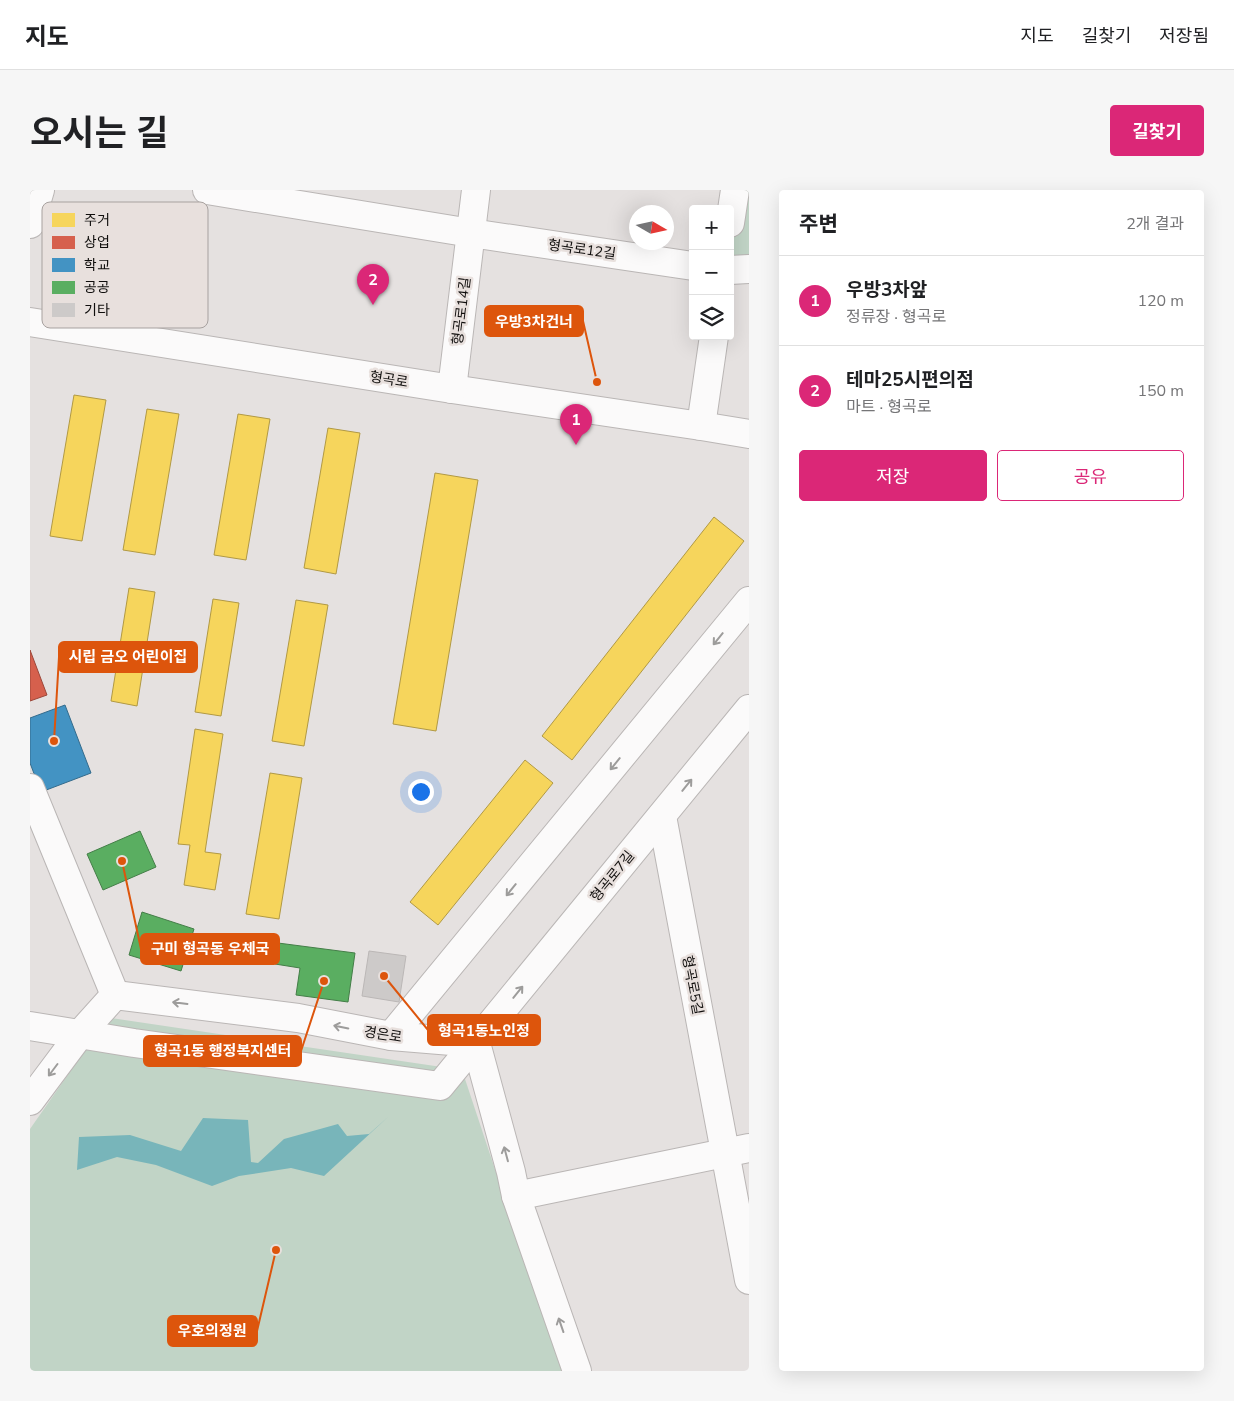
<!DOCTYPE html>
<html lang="ko">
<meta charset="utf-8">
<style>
:root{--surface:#fff;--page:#f6f6f6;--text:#202124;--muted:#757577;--line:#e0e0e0;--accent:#db2777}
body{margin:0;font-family:"Nunito Sans","Noto Sans KR",sans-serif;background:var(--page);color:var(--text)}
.controls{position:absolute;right:15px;top:15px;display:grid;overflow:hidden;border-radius:5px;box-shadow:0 5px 20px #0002}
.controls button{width:45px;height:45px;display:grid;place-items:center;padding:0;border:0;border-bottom:1px solid var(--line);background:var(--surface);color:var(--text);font:25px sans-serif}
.compass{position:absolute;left:599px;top:15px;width:45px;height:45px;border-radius:50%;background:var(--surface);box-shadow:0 5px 20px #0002;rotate:99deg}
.you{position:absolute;left:390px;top:601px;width:18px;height:18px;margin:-12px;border:4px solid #fff;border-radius:50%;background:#1a73e8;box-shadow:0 0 0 8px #1a73e833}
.badge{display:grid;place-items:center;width:32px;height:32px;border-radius:50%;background:var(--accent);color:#fff;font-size:16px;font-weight:700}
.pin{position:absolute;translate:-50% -41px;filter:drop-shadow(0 1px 2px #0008)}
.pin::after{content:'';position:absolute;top:26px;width:18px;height:15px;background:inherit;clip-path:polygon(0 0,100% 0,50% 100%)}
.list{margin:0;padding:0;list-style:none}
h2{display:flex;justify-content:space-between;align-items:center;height:65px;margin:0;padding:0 20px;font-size:21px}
h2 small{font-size:16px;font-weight:400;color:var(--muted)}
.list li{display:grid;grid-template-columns:32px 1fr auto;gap:15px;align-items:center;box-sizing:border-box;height:90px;padding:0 20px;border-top:1px solid var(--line)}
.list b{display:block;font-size:19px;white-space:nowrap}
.list p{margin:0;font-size:16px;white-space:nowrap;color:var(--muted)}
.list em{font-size:16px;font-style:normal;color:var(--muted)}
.actions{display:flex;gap:10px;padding:15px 20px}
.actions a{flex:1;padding:11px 0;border:1px solid var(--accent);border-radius:5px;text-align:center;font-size:18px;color:var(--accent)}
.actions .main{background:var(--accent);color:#fff}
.icon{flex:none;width:28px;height:28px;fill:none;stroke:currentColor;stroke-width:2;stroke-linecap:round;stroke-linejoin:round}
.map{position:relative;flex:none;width:719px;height:1181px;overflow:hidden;border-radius:5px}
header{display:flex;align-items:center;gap:30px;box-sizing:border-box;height:70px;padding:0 25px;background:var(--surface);border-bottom:1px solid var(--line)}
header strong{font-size:24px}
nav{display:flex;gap:28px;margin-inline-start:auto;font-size:18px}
.intro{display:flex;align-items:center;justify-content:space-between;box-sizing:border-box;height:120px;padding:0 30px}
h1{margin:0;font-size:35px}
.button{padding:12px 22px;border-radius:5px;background:var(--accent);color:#fff;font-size:18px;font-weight:700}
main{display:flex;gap:30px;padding:0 30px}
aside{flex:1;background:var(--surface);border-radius:5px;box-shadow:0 5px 20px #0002}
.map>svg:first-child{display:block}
</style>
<header>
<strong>지도</strong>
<nav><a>지도</a><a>길찾기</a><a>저장됨</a></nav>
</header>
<div class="intro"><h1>오시는 길</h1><a class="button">길찾기</a></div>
<main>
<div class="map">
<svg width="719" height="1181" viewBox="0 0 719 1181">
<rect width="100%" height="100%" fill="#e5e1e0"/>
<g fill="#c1d4c6">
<polygon points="711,0 719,0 719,67 700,66"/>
<polygon points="81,823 81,828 432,880 532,1181 0,1181 0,939"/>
</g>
<polygon fill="#78b5ba" points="358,927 294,986 261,978 209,986 182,996 126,975 87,967 47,980 49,947 100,945 151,961 173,928 218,930 221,972 228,973 254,949 308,934 317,946 339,944"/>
<g fill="#f6d55c" stroke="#b19944">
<polygon points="44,205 76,210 52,351 20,346"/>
<polygon points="117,219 149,224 125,365 93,360"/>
<polygon points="208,224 240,229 216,370 184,365"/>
<polygon points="298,238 330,243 306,384 274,378"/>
<polygon points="405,283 448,290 406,541 363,534"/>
<polygon points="684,327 714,351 542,570 512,546"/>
<polygon points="99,398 125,402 107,516 81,511"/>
<polygon points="183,409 209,413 191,526 165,522"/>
<polygon points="266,410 298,415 274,556 242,551"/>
<polygon points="165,539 193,544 175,662 191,664 185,700 154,695 160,655 148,654"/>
<polygon points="495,570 523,593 408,735 380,712"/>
<polygon points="240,583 272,588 249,729 216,724"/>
</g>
<polygon fill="#d6604d" stroke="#9b473a" points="0,460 17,505 0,511"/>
<polygon fill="#4393c3" stroke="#346b8c" points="35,515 61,583 11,602 0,573 0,528"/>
<g fill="#5aae61" stroke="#447e48">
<polygon points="110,641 126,677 73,700 57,664"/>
<polygon points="112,722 164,739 151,781 99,765"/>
<polygon points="248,753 325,763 318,812 266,805 270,778 245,774"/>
</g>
<polygon fill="#cdcac9" stroke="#bbb7b6" points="339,761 376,766 369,812 332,806"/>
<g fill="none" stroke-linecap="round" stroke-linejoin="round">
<defs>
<g id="minor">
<polyline points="177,0 441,43 663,76"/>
<polyline points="700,33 705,0"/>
<polyline points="0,34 10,0"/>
<polyline points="700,80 719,79"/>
<polyline points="0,132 422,199 671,236 719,244"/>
<polyline points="422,199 446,0"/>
<polyline points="671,236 684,146"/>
<polyline points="0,598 85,805"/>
<polyline points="632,626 719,1090"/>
<polyline points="0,836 104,853 410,896 719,519"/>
<polyline points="361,846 719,411"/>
<polyline points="446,853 481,982 486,1006 547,1181"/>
<polyline points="0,911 50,844 85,805 268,828 361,846 446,853"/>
<polyline points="486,1006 719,958"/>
</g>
</defs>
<use href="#minor" stroke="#bab6b5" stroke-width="30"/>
<use href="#minor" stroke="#fbfafa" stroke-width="28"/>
</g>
<defs><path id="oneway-shaft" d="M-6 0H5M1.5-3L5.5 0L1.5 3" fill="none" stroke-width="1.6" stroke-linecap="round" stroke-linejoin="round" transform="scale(1.25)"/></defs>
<g stroke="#9d9c9b">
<use href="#oneway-shaft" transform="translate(688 449) rotate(129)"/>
<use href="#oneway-shaft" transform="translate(585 574) rotate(129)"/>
<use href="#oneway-shaft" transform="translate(657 595) rotate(-51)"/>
<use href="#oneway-shaft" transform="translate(481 700) rotate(129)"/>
<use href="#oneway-shaft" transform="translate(488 802) rotate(-51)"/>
<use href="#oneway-shaft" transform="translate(150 813) rotate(-173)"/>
<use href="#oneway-shaft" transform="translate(311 837) rotate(-169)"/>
<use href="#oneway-shaft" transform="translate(23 880) rotate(127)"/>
<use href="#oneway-shaft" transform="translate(476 964) rotate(-105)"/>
<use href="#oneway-shaft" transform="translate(531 1135) rotate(-109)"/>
</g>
<g text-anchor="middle" stroke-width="5" stroke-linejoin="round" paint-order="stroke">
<g font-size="14" fill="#100e0d" stroke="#e8e0dd">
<text transform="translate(552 59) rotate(8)" y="5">형곡로12길</text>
<text transform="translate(431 121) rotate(-83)" y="5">형곡로14길</text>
<text transform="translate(359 189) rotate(9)" y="5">형곡로</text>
<text transform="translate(582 686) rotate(-51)" y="5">형곡로7길</text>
<text transform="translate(663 795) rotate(79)" y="5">형곡로5길</text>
<text transform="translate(353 844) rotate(9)" y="5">경은로</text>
</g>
</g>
<rect x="12" y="12" width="166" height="126" rx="8" fill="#e8e0dd" stroke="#a7a19f" stroke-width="1"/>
<rect x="22" y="23" width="23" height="14" fill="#f6d55c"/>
<rect x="22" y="46" width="23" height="13" fill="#d6604d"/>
<rect x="22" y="68" width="23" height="14" fill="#4393c3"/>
<rect x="22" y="91" width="23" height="13" fill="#5aae61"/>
<rect x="22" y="113" width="23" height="14" fill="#cdcac9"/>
<g font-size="14" fill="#100e0d">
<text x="54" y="35">주거</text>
<text x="54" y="57">상업</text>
<text x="54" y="80">학교</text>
<text x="54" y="102">공공</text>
<text x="54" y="125">기타</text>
</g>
<path fill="none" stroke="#dd550c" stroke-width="2" d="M567 192L553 131M24 551L29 467M92 671L111 759M354 786L398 840M294 791L271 861M246 1060L227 1141"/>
<g fill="#dd550c" stroke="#e8e0dd" stroke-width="2">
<circle cx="567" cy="192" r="5"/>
<circle cx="24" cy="551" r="5"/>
<circle cx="92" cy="671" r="5"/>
<circle cx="354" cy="786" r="5"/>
<circle cx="294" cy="791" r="5"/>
<circle cx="246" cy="1060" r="5"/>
</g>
<g fill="#dd550c" stroke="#dd550c" stroke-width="2">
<rect x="455" y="116" width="98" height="30" rx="5"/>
<rect x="29" y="452" width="138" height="30" rx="5"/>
<rect x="111" y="744" width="138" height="30" rx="5"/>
<rect x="398" y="825" width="112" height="30" rx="5"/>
<rect x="114" y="846" width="157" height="30" rx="5"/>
<rect x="138" y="1126" width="89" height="30" rx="5"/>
</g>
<g font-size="15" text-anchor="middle" font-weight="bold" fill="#fff">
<text x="504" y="137">우방3차건너</text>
<text x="98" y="472">시립 금오 어린이집</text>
<text x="180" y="764">구미 형곡동 우체국</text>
<text x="454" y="846">형곡1동노인정</text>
<text x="193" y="866">형곡1동 행정복지센터</text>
<text x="182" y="1146">우호의정원</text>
</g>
</svg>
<div class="controls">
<button>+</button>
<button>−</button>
<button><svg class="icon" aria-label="layers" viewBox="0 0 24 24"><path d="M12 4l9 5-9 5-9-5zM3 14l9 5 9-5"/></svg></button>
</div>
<svg class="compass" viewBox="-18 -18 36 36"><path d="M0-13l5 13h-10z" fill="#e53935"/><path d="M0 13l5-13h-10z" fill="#757577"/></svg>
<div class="you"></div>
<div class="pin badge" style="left:546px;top:255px">1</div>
<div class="pin badge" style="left:343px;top:115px">2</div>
</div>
<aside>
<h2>주변<small>2개 결과</small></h2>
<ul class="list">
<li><span class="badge">1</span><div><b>우방3차앞</b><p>정류장 · 형곡로</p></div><em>120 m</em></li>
<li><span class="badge">2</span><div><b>테마25시편의점</b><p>마트 · 형곡로</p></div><em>150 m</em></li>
</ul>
<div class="actions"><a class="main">저장</a><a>공유</a></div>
</aside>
</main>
